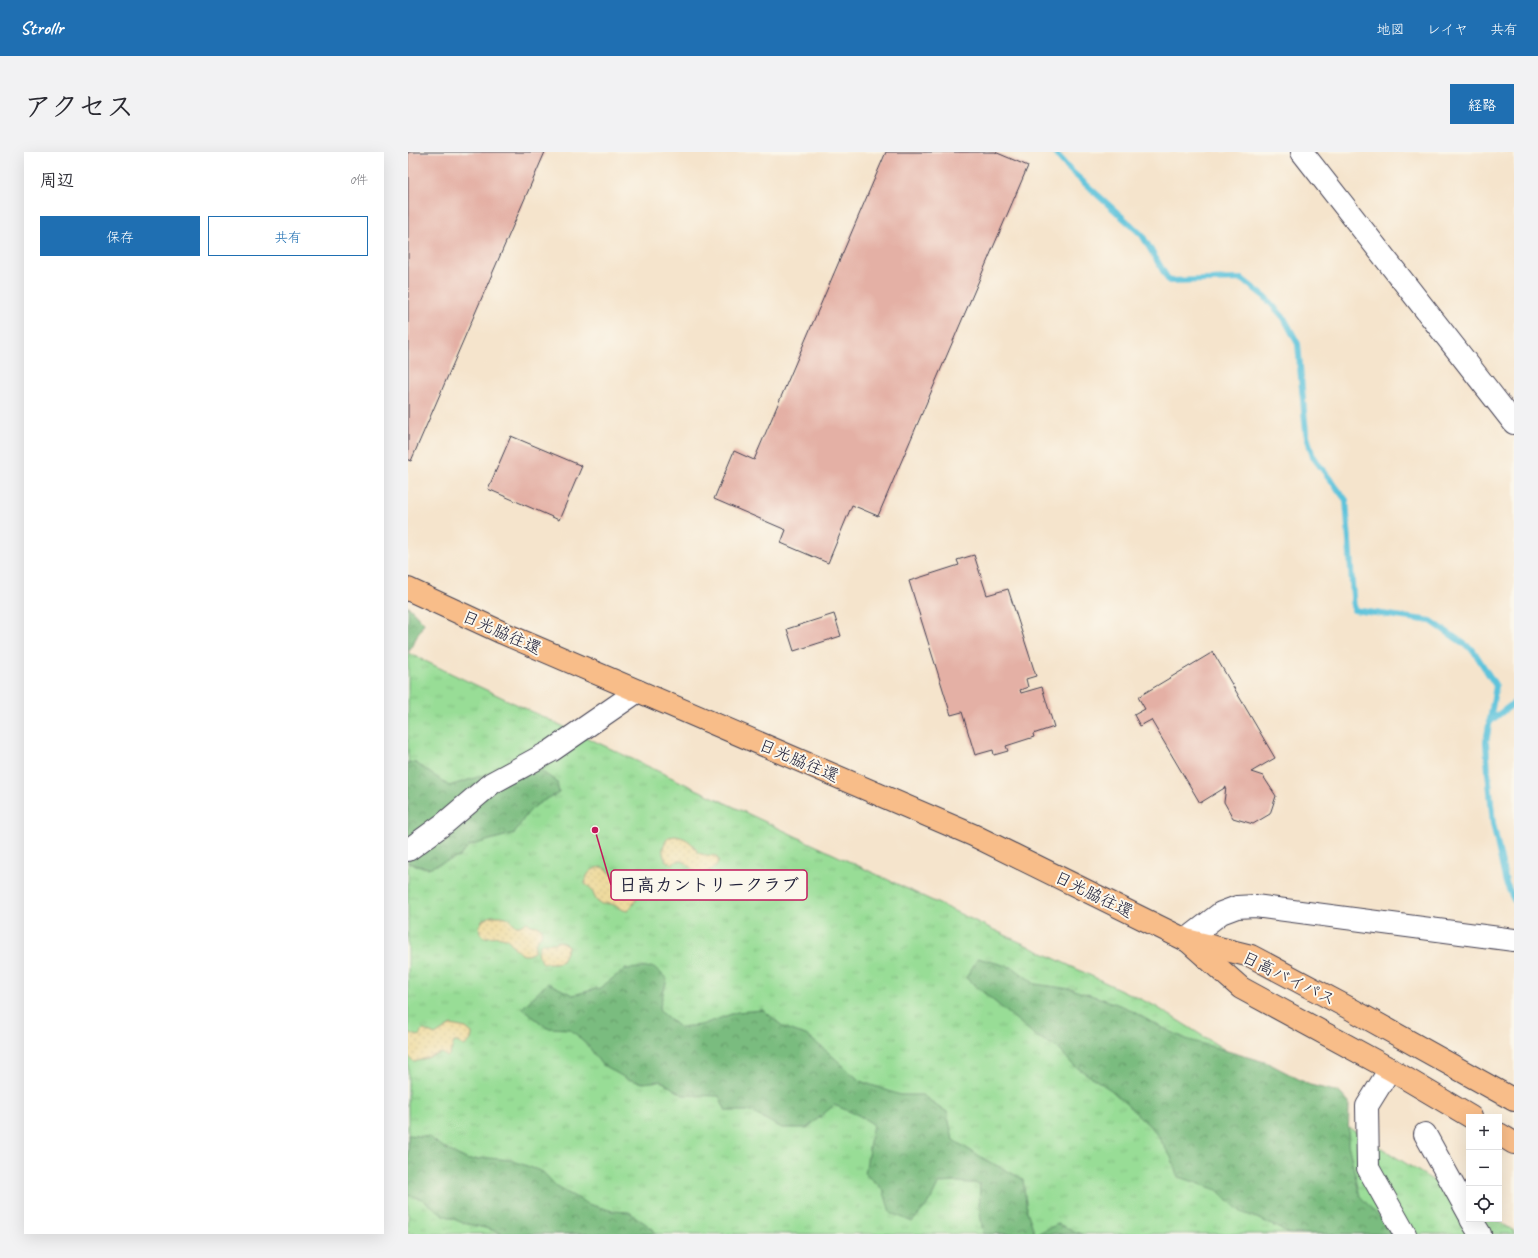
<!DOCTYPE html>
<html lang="ja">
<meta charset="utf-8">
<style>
:root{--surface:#fff;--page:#f2f2f3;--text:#2b2b33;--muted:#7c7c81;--line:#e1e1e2;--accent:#1f6fb2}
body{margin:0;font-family:Caveat,"Klee One",sans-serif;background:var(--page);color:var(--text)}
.controls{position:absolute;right:12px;bottom:12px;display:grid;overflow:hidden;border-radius:0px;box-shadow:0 4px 16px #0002}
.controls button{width:36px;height:36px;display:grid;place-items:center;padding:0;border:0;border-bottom:1px solid var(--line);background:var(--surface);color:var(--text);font:20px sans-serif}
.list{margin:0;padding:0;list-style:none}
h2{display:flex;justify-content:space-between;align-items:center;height:52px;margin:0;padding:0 16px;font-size:17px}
h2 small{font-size:13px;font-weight:400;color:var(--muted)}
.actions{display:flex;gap:8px;padding:12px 16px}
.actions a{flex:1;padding:9px 0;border:1px solid var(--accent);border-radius:0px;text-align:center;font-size:14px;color:var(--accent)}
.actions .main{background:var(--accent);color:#fff}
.icon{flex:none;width:22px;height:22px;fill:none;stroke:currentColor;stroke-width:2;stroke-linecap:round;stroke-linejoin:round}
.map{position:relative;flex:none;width:1106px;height:1082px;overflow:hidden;border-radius:0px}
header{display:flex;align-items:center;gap:24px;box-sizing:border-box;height:56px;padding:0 20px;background:var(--accent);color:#fff}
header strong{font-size:19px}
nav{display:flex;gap:22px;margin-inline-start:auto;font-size:14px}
.intro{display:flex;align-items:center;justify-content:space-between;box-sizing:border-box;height:96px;padding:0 24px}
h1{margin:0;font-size:28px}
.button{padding:10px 18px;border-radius:0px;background:var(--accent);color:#fff;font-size:14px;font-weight:700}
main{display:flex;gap:24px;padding:0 24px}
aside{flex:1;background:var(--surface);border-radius:0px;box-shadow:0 4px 16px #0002}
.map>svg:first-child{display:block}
</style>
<header>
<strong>Strollr</strong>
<nav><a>地図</a><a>レイヤ</a><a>共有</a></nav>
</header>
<div class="intro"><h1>アクセス</h1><a class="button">経路</a></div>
<main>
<aside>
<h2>周辺<small>0件</small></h2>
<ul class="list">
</ul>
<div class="actions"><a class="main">保存</a><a>共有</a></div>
</aside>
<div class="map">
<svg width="1106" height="1082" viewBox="0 0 1106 1082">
<defs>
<pattern id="grass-tufts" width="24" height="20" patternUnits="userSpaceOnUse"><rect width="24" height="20" fill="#98dd96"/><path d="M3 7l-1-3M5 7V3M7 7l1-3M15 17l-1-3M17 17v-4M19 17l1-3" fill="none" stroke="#83bd82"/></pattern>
<pattern id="forest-crowns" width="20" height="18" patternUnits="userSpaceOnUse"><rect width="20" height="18" fill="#7abc7f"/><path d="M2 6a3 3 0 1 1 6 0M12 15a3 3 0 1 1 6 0" fill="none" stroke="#649869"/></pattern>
<pattern id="sand-dots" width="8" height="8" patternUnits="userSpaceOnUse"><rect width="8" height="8" fill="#eeda9e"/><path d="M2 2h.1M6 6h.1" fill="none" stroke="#ccbb89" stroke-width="1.8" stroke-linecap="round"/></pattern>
</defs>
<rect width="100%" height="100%" fill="#fbf7ec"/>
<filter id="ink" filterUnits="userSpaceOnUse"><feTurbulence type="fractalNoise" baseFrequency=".025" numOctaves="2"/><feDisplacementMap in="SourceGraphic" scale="8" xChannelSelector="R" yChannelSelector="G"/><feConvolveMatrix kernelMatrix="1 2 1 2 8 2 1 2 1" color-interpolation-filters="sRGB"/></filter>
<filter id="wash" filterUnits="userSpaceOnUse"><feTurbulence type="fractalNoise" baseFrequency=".012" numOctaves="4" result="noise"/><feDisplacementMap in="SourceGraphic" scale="16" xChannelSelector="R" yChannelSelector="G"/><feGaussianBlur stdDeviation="0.9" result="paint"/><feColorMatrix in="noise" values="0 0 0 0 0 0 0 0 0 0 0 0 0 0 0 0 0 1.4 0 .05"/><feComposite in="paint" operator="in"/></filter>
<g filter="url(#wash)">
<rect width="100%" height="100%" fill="#f5e4cc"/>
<polygon fill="url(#grass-tufts)" stroke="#5d8068" points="0,501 747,854 1061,1051 1061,1067 1087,1067 1106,1079 1106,1082 0,1082"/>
<g fill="url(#forest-crowns)" stroke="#4e6f5d">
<polygon points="0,454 16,471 0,501"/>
<path d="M 0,610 L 8,611 L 41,634 L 89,619 L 123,612 L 149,630 L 151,641 C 126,653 121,656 107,681 L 61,694 L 51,705 L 20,716 L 0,711 Z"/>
<polygon points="570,806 606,816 627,832 662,837 695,847 717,855 745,871 778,887 860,911 902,933 931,940 941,951 940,992 952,1044 981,1076 983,1082 882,1082 854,1068 833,1060 809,1038 769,1024 763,1005 745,977 703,938 665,913 650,896 628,884 558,826"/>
<polygon points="246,815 259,827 251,858 271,875 293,873 329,860 355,858 377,876 398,883 421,901 452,929 492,943 514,943 539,960 545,988 578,1008 615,1027 619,1059 627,1082 575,1082 571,1053 572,1032 549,1030 531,1031 521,1051 504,1070 482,1060 475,1037 457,1022 465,972 450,963 426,953 399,976 374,976 341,959 318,959 311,944 275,943 253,929 235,931 219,927 193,912 179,892 162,877 139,876 114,856 140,831 165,843 192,836 217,817"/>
<polygon points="0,983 21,985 38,997 60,1008 80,1006 103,1008 135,1020 149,1035 180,1052 205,1059 221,1060 245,1077 248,1082 96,1082 77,1076 55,1071 36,1063 14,1047 0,1043"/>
<polygon points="650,1072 674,1082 628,1082"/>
</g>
<g fill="url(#sand-dots)" stroke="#887e6c">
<path d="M 267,684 C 279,686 284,690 290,701 L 297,703 L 308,704 L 311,709 C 306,719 294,725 284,717 C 280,713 277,708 270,709 C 268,709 266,711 264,712 L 258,709 C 253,700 254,693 261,685 Z"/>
<path d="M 194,715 L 200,718 L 204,724 L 209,726 L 214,724 L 219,726 L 221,729 L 225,731 L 228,729 L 231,733 L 228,748 L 220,759 C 212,758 209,753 203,752 C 197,751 195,754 190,750 C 184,743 186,737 177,732 C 178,721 184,716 194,715 Z"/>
<path d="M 83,764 C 97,764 99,763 108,774 L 112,774 L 119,770 L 123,773 L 130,774 L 134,777 L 133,784 C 128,788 126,793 127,799 C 112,811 107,793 99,787 C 92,783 83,785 76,785 L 72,781 L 71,774 L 75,768 Z"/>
<path d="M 151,789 L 156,791 L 160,795 L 154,809 L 148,811 L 135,811 C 130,804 128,798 134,791 L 147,791 Z"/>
<path d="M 43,873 L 58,876 L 64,881 C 64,888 62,890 56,894 L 49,890 L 46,890 L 42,902 L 39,905 L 34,901 L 6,910 L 0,904 L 0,880 L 9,884 L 12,883 L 13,879 L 16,878 L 27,883 Z"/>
</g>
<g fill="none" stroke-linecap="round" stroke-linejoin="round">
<g stroke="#5dc3db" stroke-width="6">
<polyline points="646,0 662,18 734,83 761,129 834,127 857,145 876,166 890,192 898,281 905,305 938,348 946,458 1023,469 1065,498 1088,534 1078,590 1080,619 1085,671 1098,731 1106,748"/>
<polyline points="1081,570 1106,551"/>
</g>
</g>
<g id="blocks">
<g fill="#e4b0a5">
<polygon points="0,0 137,0 3,309 0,308"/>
<polygon points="478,0 587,0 620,14 470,364 444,353 420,411 373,391 378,378 306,347 326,299 346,308"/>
<polygon points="103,284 174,314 151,368 80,337"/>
<polygon points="566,403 579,443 600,437 628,524 618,527 620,535 612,538 613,541 634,535 646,575 625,582 626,585 598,594 600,599 586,603 585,598 567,603 554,560 543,563 501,429 551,413 549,408"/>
<polygon points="426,462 433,484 386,499 379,477"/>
<polygon points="805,500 867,606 843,620 855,624 868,644 862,662 845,672 825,666 816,650 818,635 792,651 743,568 732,574 726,563 737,557 730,545"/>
</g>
</g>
</g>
<g filter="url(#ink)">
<use href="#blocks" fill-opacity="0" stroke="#423f51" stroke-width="1"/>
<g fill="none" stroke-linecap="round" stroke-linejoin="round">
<defs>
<g id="minor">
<polyline points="894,0 1106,271"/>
<polyline points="0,698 37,671 84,631 143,599 230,539"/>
<polyline points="778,788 813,761 829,755 847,754 1106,788"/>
<polyline points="982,917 959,954 960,1016 997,1082"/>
<polyline points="1017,982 1061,1062"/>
<polyline points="1063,1067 1072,1082"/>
</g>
<g id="highway">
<polyline points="0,437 95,481 565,683 778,788 843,804 941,856 1106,948"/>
<polyline points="781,790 833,836 982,917 1063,965"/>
<polyline points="1091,982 1106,991"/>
</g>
</defs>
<use href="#minor" stroke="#423f51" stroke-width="24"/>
<use href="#highway" stroke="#423f51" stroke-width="24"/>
<use href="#minor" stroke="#fff" stroke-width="22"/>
<use href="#highway" stroke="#f8bd89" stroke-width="22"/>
</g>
</g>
<g text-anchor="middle" stroke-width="4" stroke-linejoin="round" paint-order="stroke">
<g font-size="17" fill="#22223b" stroke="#fbf7ec">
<text transform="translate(94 480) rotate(24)" y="6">日光脇往還</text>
<text transform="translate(391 608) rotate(23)" y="6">日光脇往還</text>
<text transform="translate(686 742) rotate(26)" y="6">日光脇往還</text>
<text transform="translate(881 826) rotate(26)" y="6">日高バイパス</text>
</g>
</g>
<path fill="none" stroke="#c2185b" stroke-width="1.5" d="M187 678L203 733"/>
<circle fill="#c2185b" stroke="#fbf7ec" stroke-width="1.5" cx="187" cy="678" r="4"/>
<rect fill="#fbf7ec" stroke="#c2185b" stroke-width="1.5" x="203" y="718" width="196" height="30" rx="4"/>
<g font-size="18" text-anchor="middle" font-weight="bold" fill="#22223b">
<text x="301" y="739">日高カントリークラブ</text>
</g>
</svg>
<div class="controls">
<button>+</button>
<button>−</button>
<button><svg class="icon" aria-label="locate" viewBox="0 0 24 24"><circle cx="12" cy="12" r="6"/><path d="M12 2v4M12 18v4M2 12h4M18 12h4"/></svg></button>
</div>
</div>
</main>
